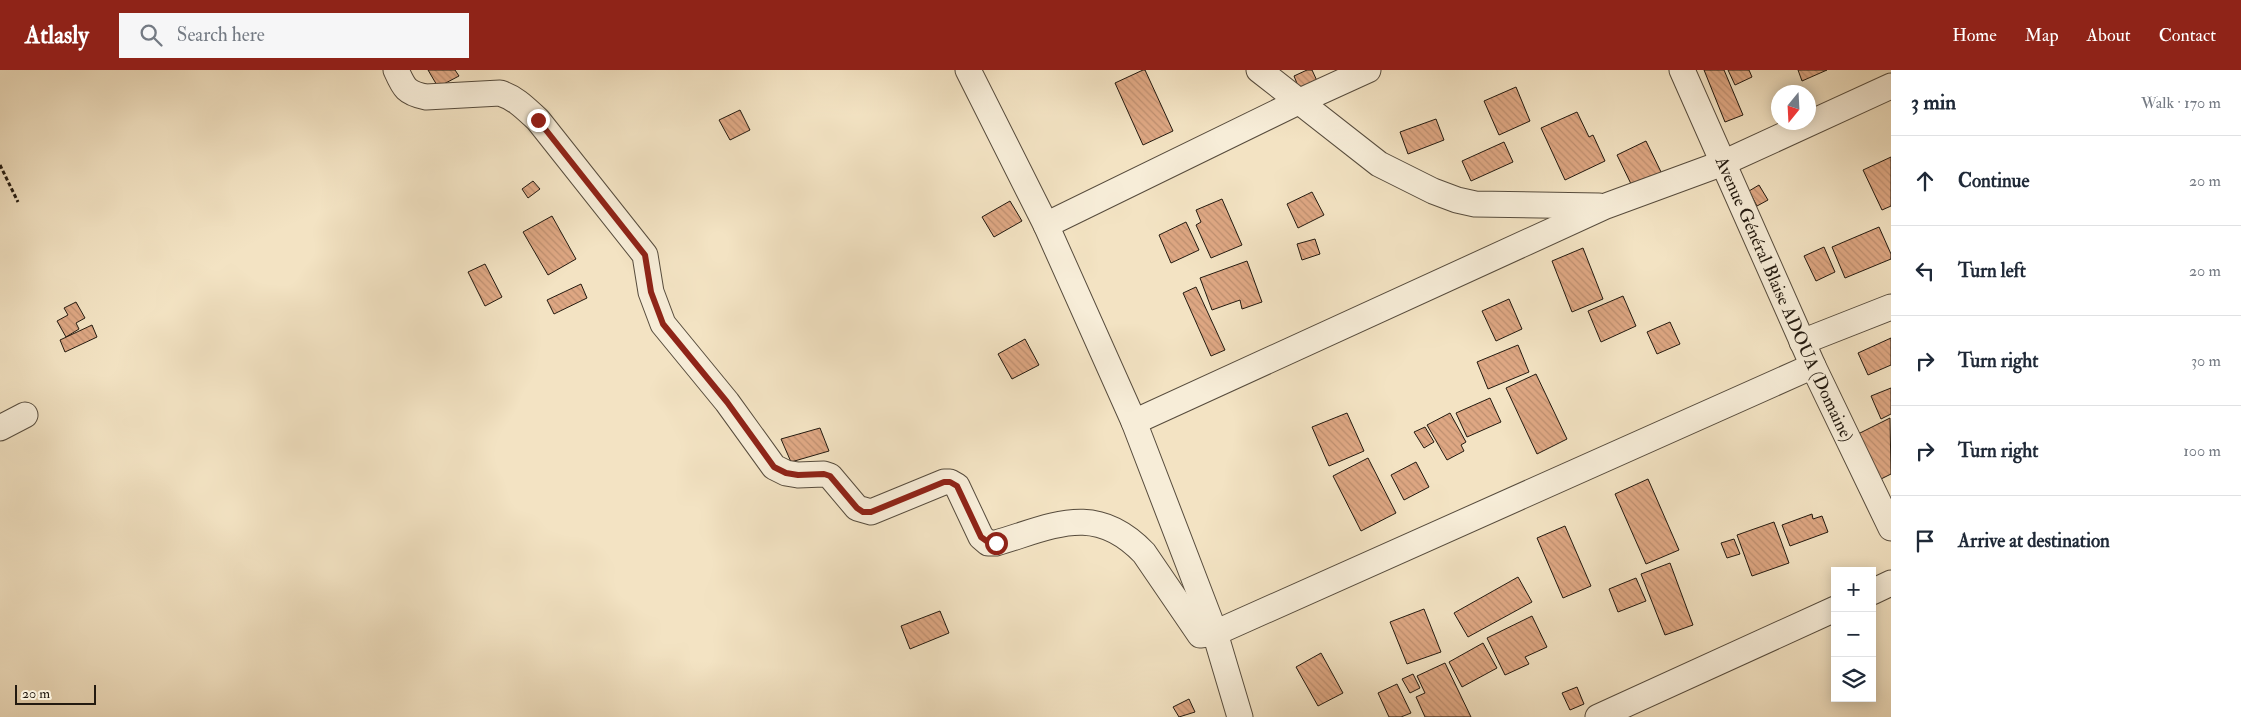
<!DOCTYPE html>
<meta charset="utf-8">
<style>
:root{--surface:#fff;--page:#f6f6f7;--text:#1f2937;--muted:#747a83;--line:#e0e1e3;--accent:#8f2418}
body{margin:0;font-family:"IM FELL Double Pica",serif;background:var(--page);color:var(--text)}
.controls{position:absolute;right:15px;bottom:15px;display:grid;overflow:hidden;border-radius:0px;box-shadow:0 2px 12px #0003}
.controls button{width:45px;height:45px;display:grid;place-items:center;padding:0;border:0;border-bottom:1px solid var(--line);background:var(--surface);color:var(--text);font:25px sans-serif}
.compass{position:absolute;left:1771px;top:15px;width:45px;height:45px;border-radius:50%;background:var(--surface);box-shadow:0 2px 12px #0003;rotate:198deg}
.scale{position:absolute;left:15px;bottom:12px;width:81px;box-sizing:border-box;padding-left:5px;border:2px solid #231a10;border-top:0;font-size:14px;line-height:18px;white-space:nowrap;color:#231a10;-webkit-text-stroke:4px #f7edd8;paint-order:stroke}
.stop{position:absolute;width:15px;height:15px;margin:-11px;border:4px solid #8f2418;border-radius:50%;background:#fff}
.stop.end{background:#8f2418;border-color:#fff;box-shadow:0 1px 5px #0008}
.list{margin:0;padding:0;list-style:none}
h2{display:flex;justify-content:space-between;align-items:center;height:65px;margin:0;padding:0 20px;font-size:21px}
h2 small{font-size:16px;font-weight:400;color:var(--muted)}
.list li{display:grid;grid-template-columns:32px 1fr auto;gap:15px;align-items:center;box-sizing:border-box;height:90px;padding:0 20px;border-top:1px solid var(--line)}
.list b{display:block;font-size:19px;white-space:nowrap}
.list em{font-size:16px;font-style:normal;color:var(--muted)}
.icon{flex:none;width:28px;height:28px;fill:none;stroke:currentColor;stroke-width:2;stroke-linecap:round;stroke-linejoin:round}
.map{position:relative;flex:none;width:1891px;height:647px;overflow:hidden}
header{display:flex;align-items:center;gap:30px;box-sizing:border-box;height:70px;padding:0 25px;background:var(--accent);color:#fff}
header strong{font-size:24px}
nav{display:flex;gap:28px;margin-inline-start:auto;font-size:18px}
.search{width:350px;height:45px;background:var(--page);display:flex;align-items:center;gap:12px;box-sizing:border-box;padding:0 18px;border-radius:0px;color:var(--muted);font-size:19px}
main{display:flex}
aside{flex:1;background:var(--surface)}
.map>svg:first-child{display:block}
</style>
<header>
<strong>Atlasly</strong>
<div class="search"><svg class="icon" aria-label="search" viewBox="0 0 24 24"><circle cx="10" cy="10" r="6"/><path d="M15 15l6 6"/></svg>Search here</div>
<nav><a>Home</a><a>Map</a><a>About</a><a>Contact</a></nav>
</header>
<main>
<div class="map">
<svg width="1891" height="647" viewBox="0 0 1891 647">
<defs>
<pattern id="building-back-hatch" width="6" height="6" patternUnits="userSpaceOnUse" patternTransform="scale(1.25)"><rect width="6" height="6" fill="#dea783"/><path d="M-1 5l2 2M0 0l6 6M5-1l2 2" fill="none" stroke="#be8f70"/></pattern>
</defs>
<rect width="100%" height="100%" fill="#f3e3c3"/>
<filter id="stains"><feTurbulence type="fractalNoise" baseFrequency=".004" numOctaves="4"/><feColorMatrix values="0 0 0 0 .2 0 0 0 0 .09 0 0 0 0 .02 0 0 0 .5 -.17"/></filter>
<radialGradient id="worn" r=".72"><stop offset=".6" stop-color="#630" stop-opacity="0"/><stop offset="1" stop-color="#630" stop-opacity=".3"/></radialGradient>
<g fill="url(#building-back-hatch)" stroke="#231a10">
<polygon points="428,0 455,0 459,6 438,17"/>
<polygon points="1143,0 1145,0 1173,61 1143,75 1115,13"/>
<polygon points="1307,0 1312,0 1318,13 1300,21 1294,6"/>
<polygon points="1704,0 1724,0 1743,45 1725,52"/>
<polygon points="1728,0 1749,0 1752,7 1735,15"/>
<polygon points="1798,0 1827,0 1802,11"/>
<polygon points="1516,17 1530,51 1499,65 1484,31"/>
<polygon points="740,40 750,60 730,70 719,50"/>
<polygon points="1577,42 1589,67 1593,65 1605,91 1565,110 1541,58"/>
<polygon points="1436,49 1444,70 1408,84 1400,62"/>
<polygon points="1646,71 1662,104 1633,118 1617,85"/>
<polygon points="1504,72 1513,92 1471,111 1462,91"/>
<polygon points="1891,87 1891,136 1882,140 1863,100"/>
<polygon points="533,111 540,119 528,128 522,119"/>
<polygon points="1759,115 1768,130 1757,136 1749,121"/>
<polygon points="1312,122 1324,145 1298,158 1287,134"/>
<polygon points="1222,129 1242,175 1211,188 1196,155 1201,152 1196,140"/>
<polygon points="1010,131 1022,151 994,167 982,147"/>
<polygon points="552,146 576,189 548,205 523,162"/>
<polygon points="1186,152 1199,180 1171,193 1159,165"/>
<polygon points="1879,157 1891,184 1891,189 1845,208 1832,177"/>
<polygon points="1315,169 1320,184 1302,190 1297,174"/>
<polygon points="1824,177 1835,202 1816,211 1804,186"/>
<polygon points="1583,178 1603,229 1572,242 1552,191"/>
<polygon points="1247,191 1262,232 1242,239 1240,230 1212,240 1200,208"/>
<polygon points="485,194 502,227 485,236 468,202"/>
<polygon points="581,214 587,228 554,244 547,230"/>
<polygon points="1196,217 1225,280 1211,286 1183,223"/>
<polygon points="1623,226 1636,256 1601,272 1588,241"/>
<polygon points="1509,229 1522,259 1496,271 1482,241"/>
<polygon points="76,232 85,248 76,253 79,259 66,267 57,251 68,245 64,238"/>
<polygon points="1670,252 1680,274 1657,284 1647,262"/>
<polygon points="92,255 97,267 65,282 60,270"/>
<polygon points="1891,268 1891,295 1868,305 1858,283"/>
<polygon points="1025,269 1039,295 1012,309 998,284"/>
<polygon points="1518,275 1529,302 1488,319 1477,292"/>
<polygon points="1536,304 1567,369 1537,384 1506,318"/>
<polygon points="1891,318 1891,344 1881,349 1871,326"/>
<polygon points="1490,328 1501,352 1467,367 1456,343"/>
<polygon points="1347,343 1364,381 1329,396 1312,357"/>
<polygon points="1450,343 1466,372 1461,375 1464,381 1447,390 1427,355"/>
<polygon points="1890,348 1891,404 1879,410 1856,365"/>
<polygon points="1425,357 1434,372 1424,378 1414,362"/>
<polygon points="820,358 829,381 791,392 781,369"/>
<polygon points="1368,388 1396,443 1361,461 1333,406"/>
<polygon points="1416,392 1429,417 1404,430 1391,405"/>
<polygon points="1648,409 1679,480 1646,494 1615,424"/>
<polygon points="1812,444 1813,449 1822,446 1828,462 1790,476 1782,455"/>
<polygon points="1774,452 1789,493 1752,506 1737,465"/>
<polygon points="1565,456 1591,516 1563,528 1537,468"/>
<polygon points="1734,469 1740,484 1727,488 1721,473"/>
<polygon points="1670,493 1693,555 1665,565 1641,504"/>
<polygon points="1518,507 1532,532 1468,567 1454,543"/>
<polygon points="1636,508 1646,531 1618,542 1609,519"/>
<polygon points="1424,539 1441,582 1407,594 1390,552"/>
<polygon points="940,541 949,563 910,579 901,556"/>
<polygon points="1532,546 1547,577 1525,587 1529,594 1505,605 1487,568"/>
<polygon points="1483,573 1497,598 1462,617 1449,592"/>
<polygon points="1321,583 1343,623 1318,636 1296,597"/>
<polygon points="1445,593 1471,647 1425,647 1416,627 1425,623 1417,606"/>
<polygon points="1413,604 1420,618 1410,623 1402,609"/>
<polygon points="1397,614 1411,643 1401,647 1389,647 1378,623"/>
<polygon points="1577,617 1584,634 1570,640 1562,623"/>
<polygon points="1189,629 1195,642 1179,647 1173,637"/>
</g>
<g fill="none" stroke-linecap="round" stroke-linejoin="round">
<defs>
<g id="street">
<path d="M 396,0 C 404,18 406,23 426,27 L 500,23 C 516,28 526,39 538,50 L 645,185 L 651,222 L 663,254 L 727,332 L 774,397 L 786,403 L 798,405 L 824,404 L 830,406 L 857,438 L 871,442 L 944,412 L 950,412 L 957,416 L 981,467 L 988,473 L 996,473 C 1054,456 1095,432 1144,483 L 1200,565 L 1215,563 L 1813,296"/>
<polyline points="968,0 1046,155 1134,352 1215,563 1240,647"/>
<polyline points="1259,0 1379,94 1433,121 1457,130 1475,134 1599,136"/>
<path id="s1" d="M 1682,0 L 1813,296 L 1891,458"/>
<polyline points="1046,155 1300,31 1368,0"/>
<polyline points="1802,272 1891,237"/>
<polyline points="1134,352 1606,136 1723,93 1891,16"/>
<polyline points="0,358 25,345"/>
<polyline points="1872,522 1891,513"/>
<polyline points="1598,647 1835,539"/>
</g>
</defs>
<use href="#street" stroke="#574c3d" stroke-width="27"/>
<polyline stroke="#231a10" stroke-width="3" stroke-dasharray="4 2.5" stroke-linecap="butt" points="0,95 18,132"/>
<use href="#street" stroke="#f7edd8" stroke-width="25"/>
</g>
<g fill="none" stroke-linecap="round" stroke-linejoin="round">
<polyline stroke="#8f2418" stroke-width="6" points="538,50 645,185 651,222 663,254 727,332 774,397 786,403 798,405 824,404 830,406 857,438 863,442 871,442 944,412 950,412 957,416 981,467 988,472 996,473"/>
</g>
<g text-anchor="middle" stroke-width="4" stroke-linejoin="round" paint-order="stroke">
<g font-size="18" fill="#231a10" stroke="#f7edd8">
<text dy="6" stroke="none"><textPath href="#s1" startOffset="251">Avenue Général Blaise ADOUA (Domaine)</textPath></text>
</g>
</g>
<rect width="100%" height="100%" filter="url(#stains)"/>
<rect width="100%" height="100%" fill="url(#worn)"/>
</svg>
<div class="controls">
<button>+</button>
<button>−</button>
<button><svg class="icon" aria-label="layers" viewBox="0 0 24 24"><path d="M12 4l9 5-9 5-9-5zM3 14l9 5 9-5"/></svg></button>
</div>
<svg class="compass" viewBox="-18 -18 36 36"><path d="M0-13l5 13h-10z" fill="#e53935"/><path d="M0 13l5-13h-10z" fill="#747a83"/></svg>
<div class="scale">20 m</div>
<div class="stop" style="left:996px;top:473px"></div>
<div class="stop end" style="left:538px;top:50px"></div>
</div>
<aside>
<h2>3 min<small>Walk · 170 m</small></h2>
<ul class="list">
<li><svg class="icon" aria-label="ahead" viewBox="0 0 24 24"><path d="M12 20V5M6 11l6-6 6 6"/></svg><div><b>Continue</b></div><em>20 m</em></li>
<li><svg class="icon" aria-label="left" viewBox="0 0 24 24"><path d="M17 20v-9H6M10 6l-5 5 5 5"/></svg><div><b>Turn left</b></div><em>20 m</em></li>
<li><svg class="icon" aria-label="right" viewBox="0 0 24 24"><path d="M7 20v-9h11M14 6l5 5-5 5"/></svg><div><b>Turn right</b></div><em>30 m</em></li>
<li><svg class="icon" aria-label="right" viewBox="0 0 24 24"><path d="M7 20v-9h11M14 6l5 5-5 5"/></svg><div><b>Turn right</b></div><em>100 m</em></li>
<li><svg class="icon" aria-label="arrive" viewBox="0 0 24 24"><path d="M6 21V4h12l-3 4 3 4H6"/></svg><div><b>Arrive at destination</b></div></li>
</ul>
</aside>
</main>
